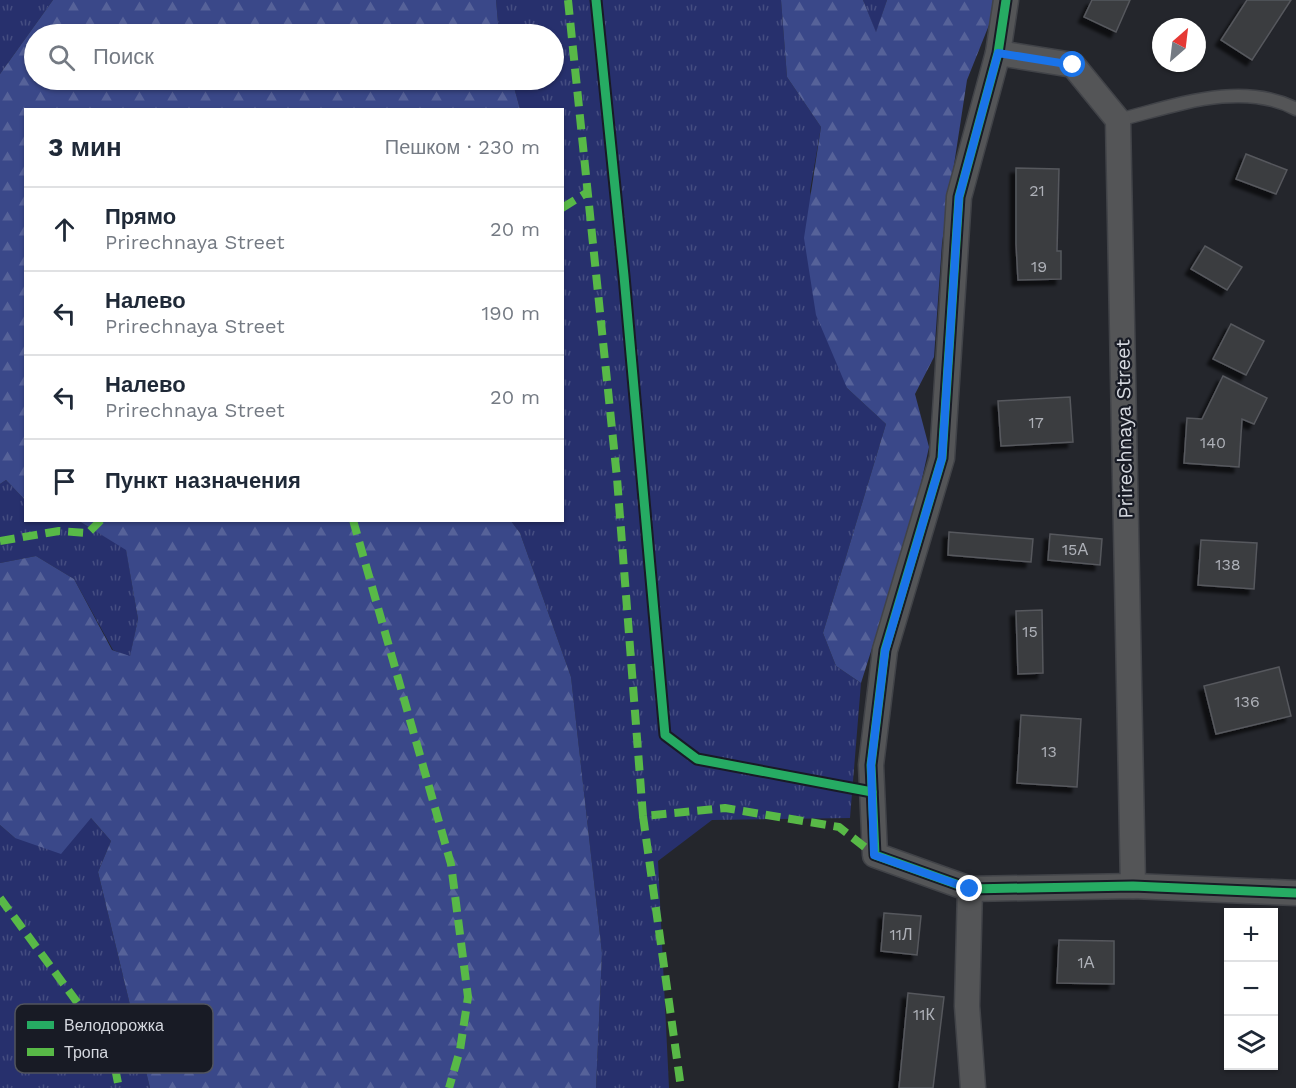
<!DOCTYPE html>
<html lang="ru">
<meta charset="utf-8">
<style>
:root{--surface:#fff;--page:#f2f2f3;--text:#1f2937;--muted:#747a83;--line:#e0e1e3}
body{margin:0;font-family:"Work Sans",sans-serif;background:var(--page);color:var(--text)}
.controls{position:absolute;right:18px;bottom:18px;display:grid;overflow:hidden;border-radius:0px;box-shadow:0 2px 4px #0004}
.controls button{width:54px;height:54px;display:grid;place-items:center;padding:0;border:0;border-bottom:2px solid var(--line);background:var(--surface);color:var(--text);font:30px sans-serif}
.compass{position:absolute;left:1152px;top:18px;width:54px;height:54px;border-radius:50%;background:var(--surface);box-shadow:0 2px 4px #0004;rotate:28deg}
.stop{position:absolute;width:18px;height:18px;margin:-14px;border:4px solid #1a73e8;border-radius:50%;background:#fff}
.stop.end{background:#1a73e8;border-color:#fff;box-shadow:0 2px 6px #0008}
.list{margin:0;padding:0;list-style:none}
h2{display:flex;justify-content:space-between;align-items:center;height:78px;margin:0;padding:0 24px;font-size:26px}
h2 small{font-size:20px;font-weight:400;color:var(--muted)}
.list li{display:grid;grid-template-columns:39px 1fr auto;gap:18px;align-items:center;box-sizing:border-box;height:84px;padding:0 24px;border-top:2px solid var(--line)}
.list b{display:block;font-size:22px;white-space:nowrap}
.list p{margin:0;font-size:20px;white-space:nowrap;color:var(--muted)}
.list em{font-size:20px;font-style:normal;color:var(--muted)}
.icon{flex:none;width:33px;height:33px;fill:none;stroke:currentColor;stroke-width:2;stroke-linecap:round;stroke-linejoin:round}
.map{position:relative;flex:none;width:1296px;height:1088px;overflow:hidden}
.search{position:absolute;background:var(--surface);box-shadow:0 2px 4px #0004;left:24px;top:24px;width:540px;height:66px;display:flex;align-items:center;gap:15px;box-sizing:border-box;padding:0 21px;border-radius:33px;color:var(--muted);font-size:22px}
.panel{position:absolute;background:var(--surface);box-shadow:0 2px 4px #0004;left:24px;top:108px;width:540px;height:414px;border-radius:0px}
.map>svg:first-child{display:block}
</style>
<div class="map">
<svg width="1296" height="1088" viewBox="0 0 1296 1088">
<defs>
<pattern id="grass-tufts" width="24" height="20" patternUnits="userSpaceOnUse" patternTransform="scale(1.5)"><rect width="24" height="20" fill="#27306d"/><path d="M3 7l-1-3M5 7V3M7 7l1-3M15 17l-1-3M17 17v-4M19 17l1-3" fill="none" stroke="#454d81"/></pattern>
<pattern id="forest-firs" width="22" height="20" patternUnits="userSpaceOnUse" patternTransform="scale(1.5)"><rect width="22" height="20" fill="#3a4889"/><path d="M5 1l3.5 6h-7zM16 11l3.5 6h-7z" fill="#566299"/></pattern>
<filter id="shadow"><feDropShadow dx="-5.5" dy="5.5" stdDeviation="1.5" flood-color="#0009"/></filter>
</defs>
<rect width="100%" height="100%" fill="#24262c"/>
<g fill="url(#grass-tufts)">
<polygon points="0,0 53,0 0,74"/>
<polygon points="496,0 781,0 787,77 821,127 810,191 847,388 886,424 823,633 836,666 861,683 850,818 712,820 658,861 669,1088 596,1088 602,953 571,677 520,533 511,521 562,520 562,110 520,109 512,80 554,80 554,34 499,34"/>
<polygon points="863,0 887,0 876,33"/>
<polygon points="6,480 25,500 26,520 79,521 126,549 138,619 130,657 113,650 74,579 36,556 0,563 0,484"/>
<polygon points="91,818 111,841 98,872 150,1088 0,1088 0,825 15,838"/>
</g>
<g fill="url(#forest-firs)">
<polygon points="53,0 496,0 499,34 34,34 34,80 512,80 520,109 26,110 25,500 6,480 0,484 0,74"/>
<polygon points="781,0 863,0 876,32 887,0 999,0 967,80 942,243 934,357 915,394 929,447 914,515 861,683 836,666 823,633 886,424 847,388 816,315 804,238 821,127 787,77"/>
<polygon points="79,521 511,521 520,533 571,677 602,953 596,1088 150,1088 98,872 111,841 91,818 61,854 15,838 0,825 0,563 36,556 74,579 112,650 130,656 138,619 126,550"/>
</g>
<g fill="#3a3c41" stroke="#56585d" stroke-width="1.5" filter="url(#shadow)">
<polygon points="1092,0 1130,0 1116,32 1084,17"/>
<polygon points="1247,0 1291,0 1252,60 1221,40"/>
<polygon points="1246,154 1287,170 1276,194 1236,179"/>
<polygon points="1016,168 1059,169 1057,251 1061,251 1061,279 1018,280 1016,244"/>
<polygon points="1205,246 1242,267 1227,290 1191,269"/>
<polygon points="1231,324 1264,341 1246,375 1213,359"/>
<polygon points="1223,376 1267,398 1254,424 1242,419 1239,467 1184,463 1187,418 1202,419"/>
<polygon points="1070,397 1073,442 1001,446 998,401"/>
<polygon points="949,532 1033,539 1031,562 948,555"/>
<polygon points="1050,534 1102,539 1100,565 1048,560"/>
<polygon points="1201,540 1257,543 1254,589 1198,585"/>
<polygon points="1042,610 1043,673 1018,674 1016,611"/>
<polygon points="1279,667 1291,716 1216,734 1204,686"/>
<polygon points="1021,715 1081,719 1077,787 1017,783"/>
<polygon points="884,913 921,916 917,955 881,951"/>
<polygon points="1059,940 1114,941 1114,984 1057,983"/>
<polygon points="908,993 944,997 933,1088 899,1088"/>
</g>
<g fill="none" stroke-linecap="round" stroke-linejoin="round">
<defs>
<path id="lane" d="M 1118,120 C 1175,106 1241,80 1296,109"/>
<g id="street">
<polyline points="1006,0 998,53 959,197 942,458 885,650 871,765 875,855 970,889 1133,886 1296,893"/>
<polyline points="998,53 1073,65 1118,120 1133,886"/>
<polyline points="970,889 967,1006 973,1088"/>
</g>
</defs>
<use href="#lane" stroke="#414348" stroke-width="15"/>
<use href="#street" stroke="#414348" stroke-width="27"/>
<use href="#lane" stroke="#545557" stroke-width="12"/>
<use href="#street" stroke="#545557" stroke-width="24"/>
<g stroke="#58b947" stroke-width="8" stroke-dasharray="15 8" stroke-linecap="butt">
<polyline points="568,0 617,478 643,816 725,808 839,827 875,855"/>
<polyline points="562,208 588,192"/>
<polyline points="353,520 451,864 468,997 460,1050 449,1088"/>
<polyline points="0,541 59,531 88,533 101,520"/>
<polyline points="643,816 681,1088"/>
<polyline points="0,898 111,1048 119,1088"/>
</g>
<defs>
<g id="cycleway">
<polyline points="596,0 624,276 665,735 697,759 872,792"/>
<polyline points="1006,0 998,53 959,197 942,458 885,650 871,765 875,855 970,889 1133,886 1296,893"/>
</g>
</defs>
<use href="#cycleway" stroke="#181b25" stroke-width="13"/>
<use href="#cycleway" stroke="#26ab63" stroke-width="9"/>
</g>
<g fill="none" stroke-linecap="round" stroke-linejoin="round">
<polyline stroke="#1a73e8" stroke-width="8" points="970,889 874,855 871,765 885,651 942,458 959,197 998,53 1073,65"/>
</g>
<g text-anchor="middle" stroke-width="4.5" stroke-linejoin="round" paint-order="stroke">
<g font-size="16" fill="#aeb1b8">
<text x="1037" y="196">21</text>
<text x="1039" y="272">19</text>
<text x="1036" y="428">17</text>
<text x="1213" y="448">140</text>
<text x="1075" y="555">15А</text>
<text x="1228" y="570">138</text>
<text x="1030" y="637">15</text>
<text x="1247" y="707">136</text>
<text x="1049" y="757">13</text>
<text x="901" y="940">11Л</text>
<text x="1086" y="968">1А</text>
<text x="924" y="1020">11К</text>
</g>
<g font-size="20" fill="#d5d8df" stroke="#181b25">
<text transform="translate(1124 429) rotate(-91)" y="7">Prirechnaya Street</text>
</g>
</g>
<rect x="15" y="1004" width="198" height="69" rx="9" fill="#181b25" stroke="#51545d" stroke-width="1.5"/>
<rect x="27" y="1021" width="27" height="8" fill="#26ab63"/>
<rect x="27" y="1048" width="27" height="8" fill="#58b947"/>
<g font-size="16" fill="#d5d8df">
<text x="64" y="1031">Велодорожка</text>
<text x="64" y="1058">Тропа</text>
</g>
</svg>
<div class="controls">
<button>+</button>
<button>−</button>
<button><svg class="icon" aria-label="layers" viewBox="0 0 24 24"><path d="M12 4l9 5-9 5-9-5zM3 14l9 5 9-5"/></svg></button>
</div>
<svg class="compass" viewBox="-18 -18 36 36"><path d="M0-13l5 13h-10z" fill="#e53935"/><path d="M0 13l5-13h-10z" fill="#747a83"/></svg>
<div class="stop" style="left:1073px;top:65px"></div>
<div class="stop end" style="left:970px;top:889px"></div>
<div class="search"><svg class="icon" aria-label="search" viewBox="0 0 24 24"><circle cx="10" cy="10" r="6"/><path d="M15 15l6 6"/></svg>Поиск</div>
<section class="panel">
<h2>3 мин<small>Пешком · 230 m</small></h2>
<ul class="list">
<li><svg class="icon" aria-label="ahead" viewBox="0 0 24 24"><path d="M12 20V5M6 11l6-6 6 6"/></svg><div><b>Прямо</b><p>Prirechnaya Street</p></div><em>20 m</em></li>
<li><svg class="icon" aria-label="left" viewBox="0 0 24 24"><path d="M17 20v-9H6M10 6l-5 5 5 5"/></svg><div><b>Налево</b><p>Prirechnaya Street</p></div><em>190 m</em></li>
<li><svg class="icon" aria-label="left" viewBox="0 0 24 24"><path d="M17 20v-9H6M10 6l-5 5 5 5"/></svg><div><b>Налево</b><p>Prirechnaya Street</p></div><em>20 m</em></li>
<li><svg class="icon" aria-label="arrive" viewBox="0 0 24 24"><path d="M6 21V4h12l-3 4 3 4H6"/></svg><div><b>Пункт назначения</b></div></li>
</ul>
</section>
</div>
